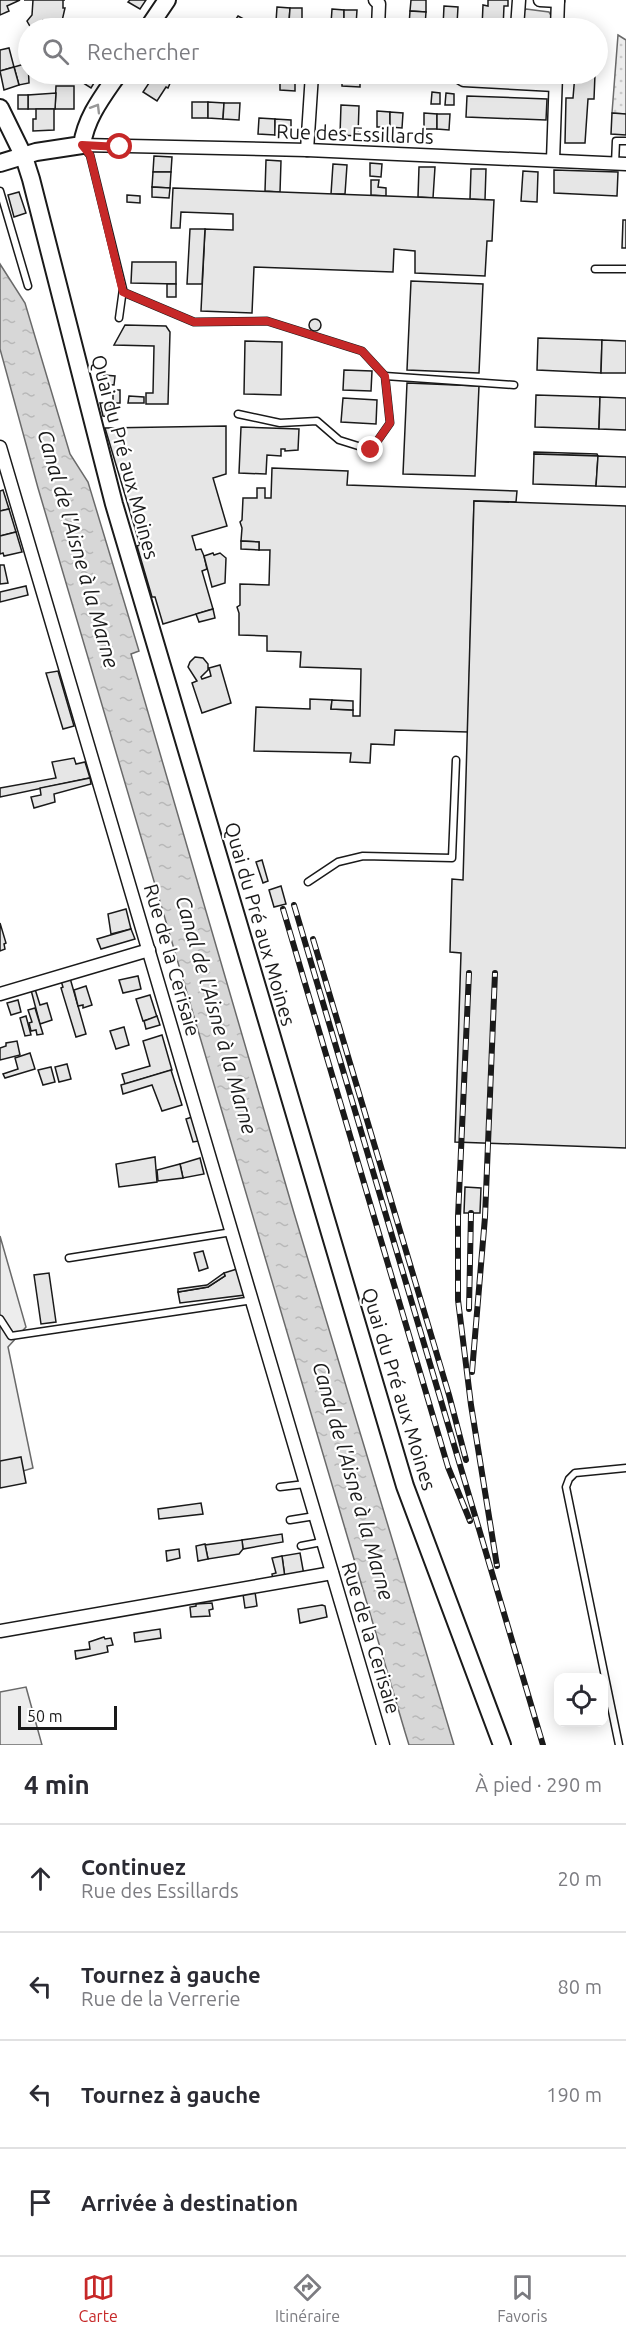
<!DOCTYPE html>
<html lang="fr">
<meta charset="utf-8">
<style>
:root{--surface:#fff;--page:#f7f7f7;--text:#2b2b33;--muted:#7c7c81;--line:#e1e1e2;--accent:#c62828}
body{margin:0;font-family:Ubuntu,sans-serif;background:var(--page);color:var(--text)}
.controls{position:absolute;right:18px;bottom:18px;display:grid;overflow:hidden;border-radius:12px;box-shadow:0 3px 15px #0003}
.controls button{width:54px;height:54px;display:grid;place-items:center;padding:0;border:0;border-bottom:2px solid var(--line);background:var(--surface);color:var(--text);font:30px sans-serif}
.scale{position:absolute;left:18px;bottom:15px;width:99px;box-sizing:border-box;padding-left:6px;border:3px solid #1a1a1a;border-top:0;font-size:16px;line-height:21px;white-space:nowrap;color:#1a1a1a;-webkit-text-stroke:4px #fff;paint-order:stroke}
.stop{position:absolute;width:18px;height:18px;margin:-14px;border:4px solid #c62828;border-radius:50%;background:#fff}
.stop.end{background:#c62828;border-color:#fff;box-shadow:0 2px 6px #0008}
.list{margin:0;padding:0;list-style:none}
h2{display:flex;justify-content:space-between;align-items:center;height:78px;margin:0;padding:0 24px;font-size:26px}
h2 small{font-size:20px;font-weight:400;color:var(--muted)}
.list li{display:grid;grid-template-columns:39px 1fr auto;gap:18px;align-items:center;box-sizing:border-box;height:108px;padding:0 24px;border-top:2px solid var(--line)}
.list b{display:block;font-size:22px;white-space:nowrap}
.list p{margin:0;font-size:20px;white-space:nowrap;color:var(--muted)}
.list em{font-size:20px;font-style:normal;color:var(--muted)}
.icon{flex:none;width:33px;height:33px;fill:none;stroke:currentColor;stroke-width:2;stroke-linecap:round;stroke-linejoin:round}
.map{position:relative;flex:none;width:626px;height:1745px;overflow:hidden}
.search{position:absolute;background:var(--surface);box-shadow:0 3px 15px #0003;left:18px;right:18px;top:18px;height:66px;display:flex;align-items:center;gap:15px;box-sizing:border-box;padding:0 21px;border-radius:33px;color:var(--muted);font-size:22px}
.sheet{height:510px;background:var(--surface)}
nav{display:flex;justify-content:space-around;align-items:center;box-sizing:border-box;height:84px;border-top:2px solid var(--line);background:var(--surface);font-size:16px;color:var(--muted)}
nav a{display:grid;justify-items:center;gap:3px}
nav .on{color:var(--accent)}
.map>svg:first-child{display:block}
</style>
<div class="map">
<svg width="626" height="1745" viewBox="0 0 626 1745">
<defs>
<pattern id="garden-dots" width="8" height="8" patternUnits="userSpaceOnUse" patternTransform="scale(1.5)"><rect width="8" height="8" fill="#ededed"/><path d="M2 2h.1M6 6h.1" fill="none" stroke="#cbcbcb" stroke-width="1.8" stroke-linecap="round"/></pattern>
<pattern id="water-ripples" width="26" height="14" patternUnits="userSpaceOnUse" patternTransform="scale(1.5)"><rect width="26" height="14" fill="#d7d7d7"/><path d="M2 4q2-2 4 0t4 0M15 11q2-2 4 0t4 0" fill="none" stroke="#b8b8b8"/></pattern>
</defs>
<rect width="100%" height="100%" fill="#fff"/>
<g fill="#ededed" stroke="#6a6a6a" stroke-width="1.5">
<polygon points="526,9 549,12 552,17 552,28 522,28 523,12"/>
<polygon points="0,1236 26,1327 8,1347 33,1468 0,1478"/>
<polygon points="26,1687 42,1745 0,1745 0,1692"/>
</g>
<polygon fill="url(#garden-dots)" stroke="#6a6a6a" stroke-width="1.5" points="618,35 626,40 626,114 612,113"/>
<polygon fill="url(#water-ripples)" stroke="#6a6a6a" stroke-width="1.5" points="0,264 25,303 70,454 88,482 139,651 131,654 294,1213 454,1745 409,1745 405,1732 38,488 0,349"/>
<g fill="#e6e6e6" stroke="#1a1a1a" stroke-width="1.5">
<polygon points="0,0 20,0 7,6 9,11 0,15"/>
<polygon points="24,0 65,0 63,0 63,8 65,8 62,21 43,20 35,28 31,28 27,21 32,15 33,0"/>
<polygon points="130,0 146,0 140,9 128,2"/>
<polygon points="411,0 426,0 426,12 410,11"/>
<polygon points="488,0 508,0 508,6 504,6 503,28 482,28 483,5 488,6"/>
<polygon points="444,6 458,7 457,24 448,23 448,27 443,27"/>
<polygon points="277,7 290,8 289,22 276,22"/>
<polygon points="290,8 302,8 302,23 289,22"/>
<polygon points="332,9 344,10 344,25 331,24"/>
<polygon points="344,10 357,10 356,25 344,25"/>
<polygon points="410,11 426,12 425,26 409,25"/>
<polygon points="238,16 253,24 250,28 230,28"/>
<polygon points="9,48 14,67 0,71 0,50"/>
<polygon points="28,63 29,83 19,85 14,67"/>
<polygon points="14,67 19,85 4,90 0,71"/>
<polygon points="80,74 96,74 99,75 91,88 77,79"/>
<polygon points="155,74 174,74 168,88 166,87 157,101 143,92"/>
<polygon points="280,74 295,74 295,91 280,90"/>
<polygon points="342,74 360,74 360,87 342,86"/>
<polygon points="374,74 395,74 394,82 374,81"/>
<polygon points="395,74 418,74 415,75 415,83 394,82"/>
<polygon points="575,74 595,74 594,99 588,99 585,143 565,143 566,98 573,98"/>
<polygon points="56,86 74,86 74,109 55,109"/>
<polygon points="432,92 440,93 440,104 431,104"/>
<polygon points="56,93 55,109 28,109 28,95"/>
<polygon points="446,93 454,94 454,105 445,105"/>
<rect x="18" y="95" width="10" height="14"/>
<polygon points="467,96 547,99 546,120 466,117"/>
<rect x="192" y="102" width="16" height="16"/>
<polygon points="208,102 224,103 223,119 208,118"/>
<polygon points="224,103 240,103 239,120 223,119"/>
<polygon points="341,105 359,106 358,136 340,135"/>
<polygon points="36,109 54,109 54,130 33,131 33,119 36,119"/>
<polygon points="377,111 390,112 390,127 377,127"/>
<polygon points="390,112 403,113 402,128 390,127"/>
<polygon points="424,113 437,114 437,129 424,129"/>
<polygon points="612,113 626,114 626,135 611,134"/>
<polygon points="437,114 450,114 449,130 437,129"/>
<polygon points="259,118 275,119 275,135 258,134"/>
<polygon points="275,119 291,120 291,135 275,135"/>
<polygon points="154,156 172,157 171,172 153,172"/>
<polygon points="266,160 281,161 280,192 265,191"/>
<polygon points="370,163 382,164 381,177 370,176"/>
<polygon points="333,164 347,165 345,194 331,194"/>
<polygon points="419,167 435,167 433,198 418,197"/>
<polygon points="471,169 486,169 485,200 470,199"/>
<polygon points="554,170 618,172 617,196 554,193"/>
<polygon points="523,171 538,172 537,202 521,201"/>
<polygon points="153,172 171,172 170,188 152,187"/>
<polygon points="371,180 379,180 378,187 386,188 386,196 371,195"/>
<polygon points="152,187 170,188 169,198 152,197"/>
<polygon points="173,188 494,200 492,241 487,241 485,276 415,273 415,251 394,249 393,272 254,267 252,313 201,311 205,229 233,230 233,214 181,212 180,228 171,228"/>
<polygon points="19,192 26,213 14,217 8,195"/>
<polygon points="127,195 140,196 140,203 127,202"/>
<polygon points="623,220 626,220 626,248 622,248"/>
<polygon points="190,229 205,229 202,284 187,284"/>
<polygon points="132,262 176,262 176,284 131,283"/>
<polygon points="411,281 483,284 479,373 407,370"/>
<rect x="167" y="284" width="9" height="13"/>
<circle cx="315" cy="325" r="6"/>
<polygon points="125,325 166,326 170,332 168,404 146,404 146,393 153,393 154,346 114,345"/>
<polygon points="538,338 602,340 601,373 537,370"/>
<polygon points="602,340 626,341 626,373 601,373"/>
<polygon points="245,341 282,342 281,395 244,394"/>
<polygon points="344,370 372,371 371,391 343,390"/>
<polygon points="104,375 115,376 114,385 102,384"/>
<polygon points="407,383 479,386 475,476 403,474"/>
<rect x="113" y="390" width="7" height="13"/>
<polygon points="536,395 600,397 599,429 535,427"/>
<polygon points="129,396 144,397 144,403 128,403"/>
<polygon points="600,397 626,398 626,430 599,429"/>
<polygon points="343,398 377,400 376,424 341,422"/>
<polygon points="100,403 111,403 109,417 103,416"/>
<polygon points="226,426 226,474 213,478 227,526 192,536 196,550 201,549 204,556 207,569 202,571 213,609 163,624 155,597 152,597 137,546 140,545 105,428"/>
<polygon points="241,427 299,429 298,450 285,451 285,449 281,449 281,456 267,455 266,474 239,473"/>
<polygon points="534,452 597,454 598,456 534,454"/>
<polygon points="534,454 598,456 596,486 533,484"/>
<polygon points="598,456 626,457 626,487 596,486"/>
<polygon points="272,468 348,471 347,485 517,491 516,502 474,501 468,732 395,730 394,745 371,744 370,763 350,762 351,753 254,751 256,707 310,709 310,699 332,700 331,709 353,710 353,716 360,716 361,669 300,667 301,652 267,651 267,636 239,635 239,613 237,607 240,605 240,584 269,585 270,550 259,550 259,542 241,541 242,528 240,522 242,520 243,498 257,498 257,488 265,488 265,498 271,498"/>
<polygon points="3,490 9,509 0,511 0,491"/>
<polygon points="474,501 626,506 626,1148 455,1142 461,953 450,952 452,879 463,880"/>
<polygon points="9,509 16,532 0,536 0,511"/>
<polygon points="16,532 22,552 4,556 3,553 0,554 0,536"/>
<polygon points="241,541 259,542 259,550 241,549"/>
<polygon points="213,553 214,555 220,553 226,558 225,583 212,587 204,556"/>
<polygon points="0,565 4,565 8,583 0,584"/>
<polygon points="26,586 28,595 0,602 0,592"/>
<polygon points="213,609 215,618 199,622 196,614"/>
<polygon points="195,657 203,658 208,664 208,670 201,677 202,679 211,676 209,668 220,665 231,703 202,713 192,683 197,681 188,667 190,662"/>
<polygon points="58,671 74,726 63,729 46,673"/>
<polygon points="332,700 353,701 353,710 331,709"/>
<polygon points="74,758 76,764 85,762 90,778 0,797 0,788 56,778 52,762"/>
<polygon points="90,778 91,784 54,794 55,802 34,808 31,797 41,795 40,788"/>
<polygon points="262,860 268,881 263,883 256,862"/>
<polygon points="281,886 286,904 274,907 269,890"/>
<polygon points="126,909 131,929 111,934 108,914"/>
<polygon points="0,923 6,943 4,944 5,949 0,951"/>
<polygon points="131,929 135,939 101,949 97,939"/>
<polygon points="138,976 141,989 123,993 119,980"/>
<polygon points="70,978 86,1034 76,1037 61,988 63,987 61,981"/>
<polygon points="86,986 92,1005 83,1008 83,1005 78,1006 74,990"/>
<polygon points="35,989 40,1005 47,1003 52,1020 40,1024 31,990"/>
<polygon points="150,995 157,1017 143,1021 136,999"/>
<polygon points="18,1000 21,1012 11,1015 7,1003"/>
<polygon points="35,1008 43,1034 37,1035 36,1030 31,1031 29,1023 32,1022 28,1010"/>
<polygon points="26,1016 31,1035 25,1036 20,1018"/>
<polygon points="157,1016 160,1025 146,1029 144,1021"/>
<polygon points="124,1027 129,1045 116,1049 110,1031"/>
<polygon points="162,1035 172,1070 125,1084 122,1074 150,1066 143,1041"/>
<polygon points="17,1041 20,1055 0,1060 0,1048 6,1046 6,1043"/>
<polygon points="30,1053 35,1069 5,1078 3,1074 18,1069 15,1058"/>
<polygon points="67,1064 71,1079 59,1082 55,1067"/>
<polygon points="51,1067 55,1082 43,1085 38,1070"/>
<polygon points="171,1070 182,1105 162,1111 152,1085 123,1094 121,1085"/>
<polygon points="192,1117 199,1141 193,1142 186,1119"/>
<polygon points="155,1157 157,1182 119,1187 116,1164"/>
<polygon points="200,1158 204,1174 183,1178 180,1164"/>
<polygon points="180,1164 183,1178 158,1181 157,1170"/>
<polygon points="465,1187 481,1188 480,1213 464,1213"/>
<polygon points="203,1251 208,1268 199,1271 194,1253"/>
<polygon points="237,1269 245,1295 180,1303 178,1292 208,1287 225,1276 224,1273"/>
<polygon points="49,1273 56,1322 41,1324 34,1275"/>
<polygon points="224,1273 225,1276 208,1287 178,1292 178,1289 207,1285"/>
<polygon points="21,1457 26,1483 0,1488 0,1461"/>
<polygon points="201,1503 203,1514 159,1519 158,1509"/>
<polygon points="282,1534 283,1542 243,1549 242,1540"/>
<polygon points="242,1540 243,1549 239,1554 208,1559 205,1545"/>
<polygon points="205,1544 208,1559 198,1561 196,1546"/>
<polygon points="179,1549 180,1558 167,1561 166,1551"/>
<polygon points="300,1553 304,1575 285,1578 282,1556"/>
<polygon points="282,1556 285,1578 273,1580 272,1574 276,1573 272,1558"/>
<polygon points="255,1592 257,1606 245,1608 243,1594"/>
<polygon points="212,1603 213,1609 209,1610 210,1616 191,1617 190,1607 196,1606 196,1604"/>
<polygon points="322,1605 325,1606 327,1617 300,1623 298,1609"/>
<polygon points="160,1629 161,1638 135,1642 134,1633"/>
<polygon points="104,1637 105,1639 111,1638 113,1645 107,1646 108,1652 76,1659 75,1651 90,1649 89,1642"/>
</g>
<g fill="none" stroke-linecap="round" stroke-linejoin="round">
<defs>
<g id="lane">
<polyline points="113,24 147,25"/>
<polyline points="82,146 90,155 123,289 119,318"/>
<polyline points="615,164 616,141 626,141"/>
<polyline points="0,191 28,286"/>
<polyline points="595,269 626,269"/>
<polyline points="123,292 194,322 267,321 362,351 385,376 390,423 371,450 339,440 317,421 280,423 238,414"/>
<polyline points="385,376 514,385"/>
<polyline points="308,882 338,862 363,856 452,858 456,760"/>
<polyline points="69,1258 232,1232"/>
<polyline points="0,1319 11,1336 253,1300"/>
<polyline points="280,1487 305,1484"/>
<polyline points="290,1520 315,1516"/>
<polyline points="301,1546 322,1542"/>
<polyline points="619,1745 566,1487 569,1479 575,1473 626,1468"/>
</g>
<g id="street">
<polyline points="375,0 379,4 378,28"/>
<polyline points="540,0 558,1"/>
<polyline points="517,28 519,0"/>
<polyline points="557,28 558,0"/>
<polyline points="454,74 464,80 555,85"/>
<polyline points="82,145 307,150 626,164"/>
<polyline points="307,150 312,74"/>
<polyline points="553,160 556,74"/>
<polyline points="0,447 383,1745"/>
<polyline points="0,994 149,950"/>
<polyline points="0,1631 332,1573"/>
</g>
<g id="secondary">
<polyline points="148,28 167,0"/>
<polyline points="0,108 24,157 31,179 114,504 405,1486 502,1745"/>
<path d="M 0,163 L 36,152 L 82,145 C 86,117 103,96 118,74"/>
</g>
</defs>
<use href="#lane" stroke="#1a1a1a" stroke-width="9"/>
<use href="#street" stroke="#1a1a1a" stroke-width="15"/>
<use href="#secondary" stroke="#1a1a1a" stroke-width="20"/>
<use href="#lane" stroke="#fff" stroke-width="6"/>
<use href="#street" stroke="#fff" stroke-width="12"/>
<use href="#secondary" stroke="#fff" stroke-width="16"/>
<defs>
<g id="rail">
<polyline points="294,905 543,1745"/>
<polyline points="283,909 448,1467 470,1521"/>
<polyline points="313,939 449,1395 466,1460"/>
<polyline points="469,973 458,1217 458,1300 471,1405 497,1566"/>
<polyline points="469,1309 471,1213"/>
<polyline points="472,1372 485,1217 495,973"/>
</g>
</defs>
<use href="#rail" stroke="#1a1a1a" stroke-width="6"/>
<use href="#rail" stroke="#fff" stroke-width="4" stroke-dasharray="11" stroke-linecap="butt"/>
</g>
<defs><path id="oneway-chevron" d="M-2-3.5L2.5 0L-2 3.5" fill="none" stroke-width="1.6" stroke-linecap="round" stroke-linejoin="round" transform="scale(1.5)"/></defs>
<use stroke="#989898" href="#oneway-chevron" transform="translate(96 108) rotate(-59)"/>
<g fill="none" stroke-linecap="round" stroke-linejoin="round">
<polyline stroke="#c62828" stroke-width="8" points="120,147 82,145 90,155 123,292 194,322 267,321 362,351 385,376 390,423 371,450"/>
</g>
<g text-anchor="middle" stroke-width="4.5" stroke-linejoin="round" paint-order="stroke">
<g font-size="20" fill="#1a1a1a" stroke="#fff">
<text transform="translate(355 134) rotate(2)" y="7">Rue des Essillards</text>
<text transform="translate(125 457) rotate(75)" y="7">Quai du Pré aux Moines</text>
<text transform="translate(260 924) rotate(74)" y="7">Quai du Pré aux Moines</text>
<text transform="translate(172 960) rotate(74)" y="7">Rue de la Cerisaie</text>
<text transform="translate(399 1389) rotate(73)" y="7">Quai du Pré aux Moines</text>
<text transform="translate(371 1638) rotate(73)" y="7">Rue de la Cerisaie</text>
</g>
<g font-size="21" font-style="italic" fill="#1a1a1a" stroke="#fff">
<text transform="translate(78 549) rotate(74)" y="7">Canal de l'Aisne à la Marne</text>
<text transform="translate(216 1015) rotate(74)" y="7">Canal de l'Aisne à la Marne</text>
<text transform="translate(353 1481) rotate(74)" y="7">Canal de l'Aisne à la Marne</text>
</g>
</g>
</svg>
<div class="controls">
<button><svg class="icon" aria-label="locate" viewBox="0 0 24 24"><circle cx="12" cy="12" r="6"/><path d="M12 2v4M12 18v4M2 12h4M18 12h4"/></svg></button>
</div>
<div class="scale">50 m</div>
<div class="stop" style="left:120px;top:147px"></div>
<div class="stop end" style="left:371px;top:450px"></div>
<div class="search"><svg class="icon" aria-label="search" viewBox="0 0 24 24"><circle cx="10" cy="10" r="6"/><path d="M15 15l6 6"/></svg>Rechercher</div>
</div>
<section class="sheet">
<h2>4 min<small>À pied · 290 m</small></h2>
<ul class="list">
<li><svg class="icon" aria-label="ahead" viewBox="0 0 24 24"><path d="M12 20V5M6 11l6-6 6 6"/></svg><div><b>Continuez</b><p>Rue des Essillards</p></div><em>20 m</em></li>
<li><svg class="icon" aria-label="left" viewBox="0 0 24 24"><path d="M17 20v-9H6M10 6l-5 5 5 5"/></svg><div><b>Tournez à gauche</b><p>Rue de la Verrerie</p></div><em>80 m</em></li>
<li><svg class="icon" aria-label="left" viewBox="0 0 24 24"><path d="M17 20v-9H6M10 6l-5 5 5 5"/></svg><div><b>Tournez à gauche</b></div><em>190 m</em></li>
<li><svg class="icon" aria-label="arrive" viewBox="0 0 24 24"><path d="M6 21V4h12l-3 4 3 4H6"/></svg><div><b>Arrivée à destination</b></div></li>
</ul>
</section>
<nav>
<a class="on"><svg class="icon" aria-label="map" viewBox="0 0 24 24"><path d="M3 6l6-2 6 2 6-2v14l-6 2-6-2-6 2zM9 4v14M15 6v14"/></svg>Carte</a>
<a><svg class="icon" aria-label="directions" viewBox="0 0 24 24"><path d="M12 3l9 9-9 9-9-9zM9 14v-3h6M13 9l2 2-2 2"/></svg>Itinéraire</a>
<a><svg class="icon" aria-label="saved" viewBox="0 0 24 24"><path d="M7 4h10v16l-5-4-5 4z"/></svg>Favoris</a>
</nav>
